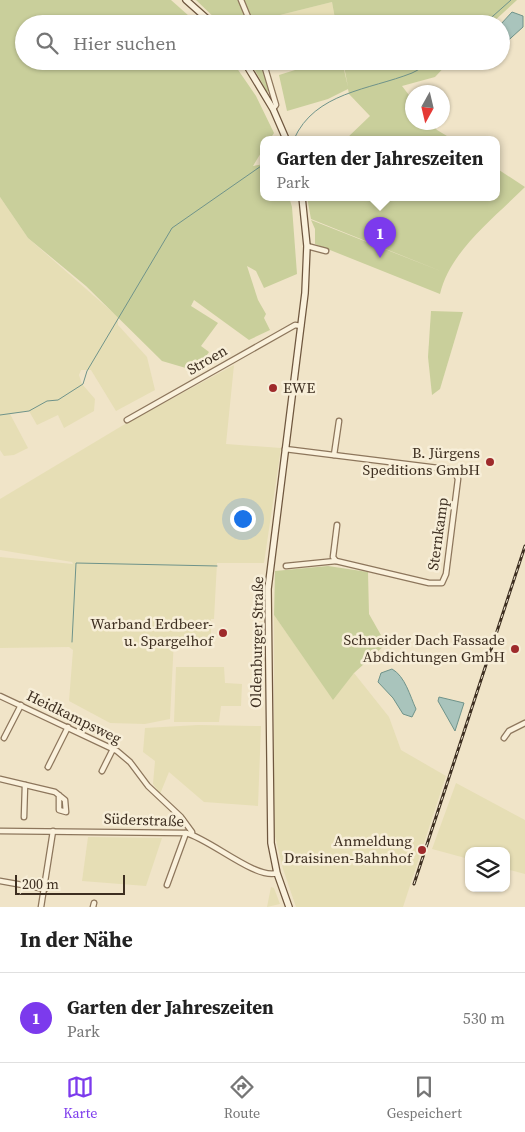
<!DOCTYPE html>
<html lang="de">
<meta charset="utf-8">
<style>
:root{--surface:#fff;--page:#f2f2f2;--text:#222;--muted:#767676;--line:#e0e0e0;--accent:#7c3aed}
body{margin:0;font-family:"Source Serif 4",serif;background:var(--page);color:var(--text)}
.controls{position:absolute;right:15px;bottom:15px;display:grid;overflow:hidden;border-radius:10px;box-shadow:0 1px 4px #0004}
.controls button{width:45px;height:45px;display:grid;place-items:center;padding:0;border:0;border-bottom:1px solid var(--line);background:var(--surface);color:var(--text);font:25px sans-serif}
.compass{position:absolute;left:405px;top:85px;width:45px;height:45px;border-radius:50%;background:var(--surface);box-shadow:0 1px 4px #0004;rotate:188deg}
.scale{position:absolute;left:15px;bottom:12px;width:110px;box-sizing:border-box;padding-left:5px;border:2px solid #3d2e20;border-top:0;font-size:14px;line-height:18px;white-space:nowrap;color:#3d2e20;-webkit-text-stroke:4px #f7eed8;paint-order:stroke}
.you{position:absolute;left:242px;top:518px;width:18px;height:18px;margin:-12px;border:4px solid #fff;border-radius:50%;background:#1a73e8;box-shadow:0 0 0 8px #1a73e833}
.badge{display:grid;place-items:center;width:32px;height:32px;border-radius:50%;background:var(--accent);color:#fff;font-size:16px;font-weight:700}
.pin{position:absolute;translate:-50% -41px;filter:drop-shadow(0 1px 2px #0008)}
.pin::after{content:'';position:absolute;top:26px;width:18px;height:15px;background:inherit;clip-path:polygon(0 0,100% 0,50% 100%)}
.popup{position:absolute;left:260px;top:136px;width:240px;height:65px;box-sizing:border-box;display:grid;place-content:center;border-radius:10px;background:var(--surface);filter:drop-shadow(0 1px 4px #0005);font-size:16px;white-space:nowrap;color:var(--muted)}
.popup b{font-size:19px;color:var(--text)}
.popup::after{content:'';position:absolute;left:50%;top:100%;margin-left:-10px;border:10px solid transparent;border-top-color:var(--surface)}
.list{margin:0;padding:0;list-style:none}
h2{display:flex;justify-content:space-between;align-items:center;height:65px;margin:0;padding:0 20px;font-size:21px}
h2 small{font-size:16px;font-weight:400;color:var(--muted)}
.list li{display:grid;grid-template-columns:32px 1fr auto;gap:15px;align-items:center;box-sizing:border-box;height:90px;padding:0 20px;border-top:1px solid var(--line)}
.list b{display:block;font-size:19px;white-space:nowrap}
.list p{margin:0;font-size:16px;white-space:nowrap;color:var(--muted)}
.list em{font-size:16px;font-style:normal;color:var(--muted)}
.icon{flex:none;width:28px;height:28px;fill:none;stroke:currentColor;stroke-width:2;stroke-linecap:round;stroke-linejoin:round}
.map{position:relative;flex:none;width:525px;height:907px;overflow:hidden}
.search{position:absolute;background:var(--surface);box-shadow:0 1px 4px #0004;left:15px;right:15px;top:15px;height:55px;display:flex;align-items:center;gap:12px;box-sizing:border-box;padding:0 18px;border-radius:28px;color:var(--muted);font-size:19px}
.sheet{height:155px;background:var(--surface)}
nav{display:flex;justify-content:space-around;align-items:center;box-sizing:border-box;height:70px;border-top:1px solid var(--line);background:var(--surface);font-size:14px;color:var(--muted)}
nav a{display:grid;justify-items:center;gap:2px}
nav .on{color:var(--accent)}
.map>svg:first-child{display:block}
</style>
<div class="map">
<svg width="525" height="907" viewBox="0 0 525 907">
<rect width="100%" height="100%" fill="#f0e4c8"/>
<g fill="#e6deb5">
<polygon points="332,2 336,24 252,22"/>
<polygon points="0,197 28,238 118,317 118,325 147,357 155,390 116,411 91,370 81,370 79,375 82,384 95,399 94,411 64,428 58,415 37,425 29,411 10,414 28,448 14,455 4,456 0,450"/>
<polygon points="234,365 226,444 281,448 264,563 217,563 214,619 211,619 211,639 174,639 170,719 145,724 110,723 69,701 73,650 69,647 0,648 0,557 73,564 72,562 0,550 0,499 125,424"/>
<polygon points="274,615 333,699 354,673 389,717 401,750 446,776 403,907 296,907 283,869 274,832"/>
<polygon points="176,667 224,667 225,683 242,684 241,706 221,706 219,722 174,722"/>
<polygon points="198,725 261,726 258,806 204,802 169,772 160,794 153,784 155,761 143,752 145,728"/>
<polygon points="456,783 525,820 525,874 506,869 506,851 469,851 469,859 432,849"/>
<polygon points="88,837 162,838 146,886 82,881"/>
<polygon points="271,887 274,888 280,904 267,907"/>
</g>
<g fill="#c9cf9b">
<polygon points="0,0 171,0 198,24 24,24 24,61 232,61 256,96 274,133 270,139 264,139 264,148 253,166 264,164 264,197 289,197 292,207 297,274 264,288 256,271 247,266 258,300 266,314 264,318 270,330 249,340 194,300 191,306 218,323 201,346 209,352 196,371 162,361 86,286 28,238 0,197"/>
<polygon points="196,0 239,0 250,24 221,24"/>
<polygon points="243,0 517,0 491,24 336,24 332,2 252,22"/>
<polygon points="250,61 261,61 270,90 267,92"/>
<polygon points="324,61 342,61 348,87 343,61 450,61 435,77 402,86 412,99 412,122 431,123 437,130 452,139 346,139 370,116 349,94 348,89 328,99 287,111 279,75"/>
<path d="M 496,168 L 525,187 C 494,218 450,251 440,294 L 315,244 L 315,229 L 311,220 L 443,272 L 311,219 L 307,197 L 496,197 Z"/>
<polygon points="431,311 463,312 440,389 432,395 428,357"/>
<polygon points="328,566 368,572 369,614 386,644 354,673 333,700 274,615 275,571"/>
</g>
<g fill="#a9c4bc" stroke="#6f938a">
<polygon points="512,12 523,16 523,27 501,47 501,24"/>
<path d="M 392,669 C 405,676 410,696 416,709 L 412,717 L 403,714 L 393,698 L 378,682 L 381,673 Z"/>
<polygon points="439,697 464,703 455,731 438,701"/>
</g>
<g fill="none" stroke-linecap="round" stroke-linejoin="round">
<g stroke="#6f938a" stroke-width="1">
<polyline points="484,24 511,0"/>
<path d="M 294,139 C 315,92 369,90 412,73 C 419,70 425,65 432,61"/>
<polyline points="0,415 29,411 47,401 58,400 83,384 87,371 172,228 264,164"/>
<polyline points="72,642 76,563 217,566"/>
</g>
<defs>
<g id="street">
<polyline points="241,0 251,24"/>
<polyline points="263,61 276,105 273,109"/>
<polyline points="307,246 326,251"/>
<polyline points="127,420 295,325 301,326"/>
<polyline points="285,449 454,470 458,479 446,574 442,583 429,583 336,561 333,557 337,525"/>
<polyline points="334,455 339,421"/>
<polyline points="286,566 336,561"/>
<polyline points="0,696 117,751 130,762 148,786 181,817 192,832 192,834"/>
<polyline points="4,738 21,705"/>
<polyline points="504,738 509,731 525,723"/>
<polyline points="48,767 68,727"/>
<polyline points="102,771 113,749"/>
<polyline points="0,779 55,792 65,800 66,812 59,810 59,795"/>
<polyline points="24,817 25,785"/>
<path d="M 0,831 L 186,833 C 210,839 256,880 277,873"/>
<polyline points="0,881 45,889"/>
<polyline points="167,885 186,833"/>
<polyline points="41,907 53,831"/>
<polyline points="93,907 94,903"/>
</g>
<g id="secondary">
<polyline points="186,0 213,24"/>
<polyline points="244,61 273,109 286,139"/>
<polyline points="289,907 277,873 271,843 268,589 305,293 307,246 302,197"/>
</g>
</defs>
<use href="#street" stroke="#8d765c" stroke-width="7"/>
<use href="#secondary" stroke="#6f573f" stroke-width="8"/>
<use href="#street" stroke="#faf1dc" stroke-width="4.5"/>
<use href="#secondary" stroke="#faf1dc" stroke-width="5.5"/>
<defs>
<polyline id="rail" points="414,884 525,546"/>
</defs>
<use href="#rail" stroke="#3d2e20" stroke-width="3"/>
<use href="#rail" stroke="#f7eed8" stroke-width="1" stroke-dasharray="4" stroke-linecap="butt"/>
</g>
<g fill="#9e2a2b" stroke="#f7eed8" stroke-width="2">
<circle cx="273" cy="388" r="5"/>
<circle cx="490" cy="462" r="5"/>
<circle cx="223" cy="633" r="5"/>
<circle cx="515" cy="649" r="5"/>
<circle cx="422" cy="850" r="5"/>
</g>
<g text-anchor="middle" stroke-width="5" stroke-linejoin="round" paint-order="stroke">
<g font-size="15" fill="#3d2e20" stroke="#f7eed8">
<text transform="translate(207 360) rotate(-30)" y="5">Stroen</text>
<text transform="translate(438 534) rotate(-82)" y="5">Sternkamp</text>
<text transform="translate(257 642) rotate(-89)" y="5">Oldenburger Straße</text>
<text transform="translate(74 717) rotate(26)" y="5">Heidkampsweg</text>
<text transform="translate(144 820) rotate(2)" y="5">Süderstraße</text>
</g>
<g font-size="15" fill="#3d2e20" stroke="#f7eed8" text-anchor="end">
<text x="283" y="393" text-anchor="start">EWE</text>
<text x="480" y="458">B. Jürgens<tspan x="480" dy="17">Speditions GmbH</tspan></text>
<text x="213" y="629">Warband Erdbeer-<tspan x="213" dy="17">u. Spargelhof</tspan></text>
<text x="505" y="645">Schneider Dach Fassade<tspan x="505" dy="17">Abdichtungen GmbH</tspan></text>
<text x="412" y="846">Anmeldung<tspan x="412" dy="17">Draisinen-Bahnhof</tspan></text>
</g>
</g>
</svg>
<div class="controls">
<button><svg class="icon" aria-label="layers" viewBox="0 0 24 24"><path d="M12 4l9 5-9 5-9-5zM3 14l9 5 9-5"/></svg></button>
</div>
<svg class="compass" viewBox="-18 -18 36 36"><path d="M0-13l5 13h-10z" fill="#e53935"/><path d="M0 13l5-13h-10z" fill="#767676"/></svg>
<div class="scale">200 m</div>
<div class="you"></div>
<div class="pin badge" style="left:380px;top:258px">1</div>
<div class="popup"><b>Garten der Jahreszeiten</b>Park</div>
<div class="search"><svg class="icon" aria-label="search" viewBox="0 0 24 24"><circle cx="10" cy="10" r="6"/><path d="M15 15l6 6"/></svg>Hier suchen</div>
</div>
<section class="sheet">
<h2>In der Nähe<small></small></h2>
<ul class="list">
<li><span class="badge">1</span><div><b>Garten der Jahreszeiten</b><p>Park</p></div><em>530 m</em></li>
</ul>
</section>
<nav>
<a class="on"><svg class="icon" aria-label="map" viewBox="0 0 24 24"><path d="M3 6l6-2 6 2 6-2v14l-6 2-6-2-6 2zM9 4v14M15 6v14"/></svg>Karte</a>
<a><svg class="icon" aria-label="directions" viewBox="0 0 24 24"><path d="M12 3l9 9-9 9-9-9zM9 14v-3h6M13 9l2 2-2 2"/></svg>Route</a>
<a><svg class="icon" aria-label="saved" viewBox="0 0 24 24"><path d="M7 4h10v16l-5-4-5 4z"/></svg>Gespeichert</a>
</nav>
